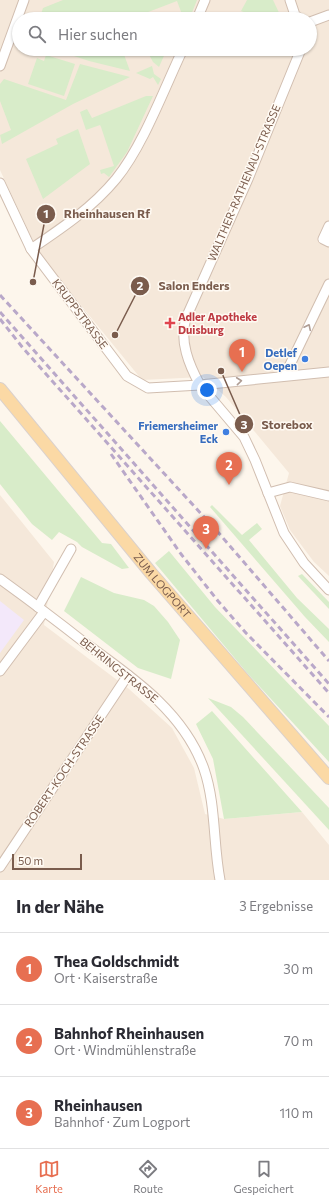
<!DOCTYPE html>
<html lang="de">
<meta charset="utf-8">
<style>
:root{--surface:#fff;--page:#f2f2f3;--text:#2b2b33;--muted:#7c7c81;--line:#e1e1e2;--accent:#e76f51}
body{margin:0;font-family:Commissioner,sans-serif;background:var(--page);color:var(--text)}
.scale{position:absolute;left:12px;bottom:10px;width:70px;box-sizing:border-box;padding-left:4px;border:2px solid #7a5c4d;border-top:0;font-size:11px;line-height:14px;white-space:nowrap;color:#7a5c4d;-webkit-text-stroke:3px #fffaf3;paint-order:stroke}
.you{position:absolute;left:207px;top:390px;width:14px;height:14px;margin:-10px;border:3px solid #fff;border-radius:50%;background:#1a73e8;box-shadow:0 0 0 6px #1a73e833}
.badge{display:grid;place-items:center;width:26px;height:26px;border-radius:50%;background:var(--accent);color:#fff;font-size:13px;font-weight:700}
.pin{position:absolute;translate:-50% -33px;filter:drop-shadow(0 1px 2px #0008)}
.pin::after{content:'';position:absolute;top:21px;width:14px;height:12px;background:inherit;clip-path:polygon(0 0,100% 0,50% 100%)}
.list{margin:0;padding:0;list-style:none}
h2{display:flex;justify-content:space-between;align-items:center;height:52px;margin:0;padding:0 16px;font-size:17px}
h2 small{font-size:13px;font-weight:400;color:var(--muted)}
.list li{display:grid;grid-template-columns:26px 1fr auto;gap:12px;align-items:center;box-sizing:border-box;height:72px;padding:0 16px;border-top:1px solid var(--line)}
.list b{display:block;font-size:15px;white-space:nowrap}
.list p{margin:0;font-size:13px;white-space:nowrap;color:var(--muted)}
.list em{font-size:13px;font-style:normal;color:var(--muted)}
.icon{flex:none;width:22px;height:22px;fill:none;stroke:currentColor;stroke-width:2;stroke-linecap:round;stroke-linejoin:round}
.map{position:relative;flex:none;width:329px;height:880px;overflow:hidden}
.search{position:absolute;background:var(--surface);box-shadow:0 1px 3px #0004;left:12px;right:12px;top:12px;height:44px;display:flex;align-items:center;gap:10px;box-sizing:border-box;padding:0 14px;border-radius:22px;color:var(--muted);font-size:15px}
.sheet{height:268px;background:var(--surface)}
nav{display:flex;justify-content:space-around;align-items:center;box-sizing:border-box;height:56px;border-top:1px solid var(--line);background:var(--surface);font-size:11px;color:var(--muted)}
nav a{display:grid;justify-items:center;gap:2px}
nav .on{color:var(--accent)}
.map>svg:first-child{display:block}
</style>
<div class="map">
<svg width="329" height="880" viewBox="0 0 329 880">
<rect width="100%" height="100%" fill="#fdf6ec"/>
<g fill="#f5e8da" fill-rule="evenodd">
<path d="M 0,0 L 329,0 L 329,576 L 314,562 L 290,530 L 280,506 L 289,473 L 226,397 L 203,377 L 142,380 L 39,254 L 0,170 ZM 19,19 L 310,19 L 310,49 L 19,49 Z"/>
<polygon points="0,495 54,562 44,625 129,689 172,728 194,768 205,814 224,819 302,812 329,845 329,880 0,880"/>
</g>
<polygon fill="#f3e8fa" points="0,601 24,620 0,653"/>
<g fill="#d8ecc9">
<polygon points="63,0 197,0 191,15 186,15 183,17 177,1 143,14 142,18 139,19 55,19 41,14 43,8"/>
<polygon points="247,0 273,0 282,19 263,19 241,11"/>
<polygon points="53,49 122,49 130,71 89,61"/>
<polygon points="146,49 167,49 159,67 153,62"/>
<polygon points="46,55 75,64 64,96 28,84 37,58 44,61"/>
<polygon points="80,64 130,77 73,104 2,144 0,135 11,130 0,101 0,84 4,79 66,100"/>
<polygon points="152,66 154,74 161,79 158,85 153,77 150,79 136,73"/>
<polygon points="146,96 153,96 127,152 109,177 104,173 101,174 100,170 114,166 101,127 100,125 86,130 80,112 87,109 92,118"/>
<polygon points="78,129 90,164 43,199 26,159 58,144 56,139"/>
<polygon points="0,421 102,543 111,544 129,568 122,569 82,547 77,542 59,532 52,540 32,524 0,484"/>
<polygon points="212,505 242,535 257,523 262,529 249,540 297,598 329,629 329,642 305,617 210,507"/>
<polygon points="169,551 215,607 329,726 329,762 248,674 155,563"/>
<polygon points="302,574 329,602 329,609 298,576"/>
<polygon points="81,577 114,593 144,600 154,606 168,622 180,640 171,679 138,668 64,611"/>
<polygon points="208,698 231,707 243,717 329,808 329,830"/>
<polygon points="212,711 302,812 224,819 213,759 196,724"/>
</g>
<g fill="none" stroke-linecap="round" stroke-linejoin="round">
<defs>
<g id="minor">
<polyline points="290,0 295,15 300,19"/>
<polyline points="197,19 205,0"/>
<polyline points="310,22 329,15"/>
<path d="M 301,49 L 248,179 L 186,318 C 179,341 189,365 200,385 L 244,437 L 255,460 L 284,533 L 304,563 L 329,590"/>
<polyline points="0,66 24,0"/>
<polyline points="0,183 31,249 127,376 148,388 200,385 329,372"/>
<polyline points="329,226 323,239 329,242"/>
<path d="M 31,249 C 62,228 92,208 116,179 C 143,146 164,89 183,49"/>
<polyline points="285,375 329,284"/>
<polyline points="268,493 290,487 329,496"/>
<path d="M 0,579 C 29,600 57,621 85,643 C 132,677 184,712 204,769 C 216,804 213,843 220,880"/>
<polyline points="38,607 71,549"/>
<polyline points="0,671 44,612"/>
<polyline points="0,867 128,675"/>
</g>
<g id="major">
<path id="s1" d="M 0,389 L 151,573 L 329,778"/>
</g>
</defs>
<use href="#minor" stroke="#d1beb0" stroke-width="11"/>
<use href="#major" stroke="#dad1cd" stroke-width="14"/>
<use href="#minor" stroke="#fff" stroke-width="9"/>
<use href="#major" stroke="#fbd9a5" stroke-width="12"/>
<g stroke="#b9a8c9" stroke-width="3" stroke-dasharray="6 4" stroke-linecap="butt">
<polyline points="0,295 217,531 329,661"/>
<polyline points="0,312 329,684"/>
<polyline points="0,319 23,348 329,693"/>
<polyline points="111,454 181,554 218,601 246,633 329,717"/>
</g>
</g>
<defs><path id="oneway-chevron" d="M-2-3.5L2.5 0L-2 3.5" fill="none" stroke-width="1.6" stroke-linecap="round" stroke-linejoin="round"/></defs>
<g stroke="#af9d94">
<use href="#oneway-chevron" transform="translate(308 327) rotate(-64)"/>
<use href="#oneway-chevron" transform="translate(239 381) rotate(-6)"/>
</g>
<path fill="#e0444e" stroke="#fffaf3" stroke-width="1.5" d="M168 317h4v4h4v4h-4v4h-4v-4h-4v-4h4z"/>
<g fill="#3f7fe0" stroke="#fffaf3" stroke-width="1.5">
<circle cx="305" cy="359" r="4"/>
<circle cx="226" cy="432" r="4"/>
</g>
<g text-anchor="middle" stroke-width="3" stroke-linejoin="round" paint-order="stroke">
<g font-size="11" fill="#7a5c4d" stroke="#fffaf3">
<text transform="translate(244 183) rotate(-67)" y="4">WALTHER-RATHENAU-STRASSE</text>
<text transform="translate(80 314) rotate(53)" y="4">KRUPPSTRASSE</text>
<text dy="4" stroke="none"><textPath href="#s1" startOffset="255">ZUM LOGPORT</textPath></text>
<text transform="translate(119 670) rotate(39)" y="4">BEHRINGSTRASSE</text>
<text transform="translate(64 771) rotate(-56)" y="4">ROBERT-KOCH-STRASSE</text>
</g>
<g font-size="11" font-weight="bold" fill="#be3a42" stroke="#fffaf3" text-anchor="start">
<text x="178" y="321">Adler Apotheke<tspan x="178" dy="13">Duisburg</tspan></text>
</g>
<g font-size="11" font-weight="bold" fill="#366cbe" stroke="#fffaf3" text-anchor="end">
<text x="297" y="357">Detlef<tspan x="297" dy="13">Oepen</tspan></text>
<text x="218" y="430">Friemersheimer<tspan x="218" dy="13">Eck</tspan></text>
</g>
</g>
<path fill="none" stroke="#7a5c4d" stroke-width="1.5" d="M33 282L46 214M115 335L140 286M221 371L244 424"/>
<g fill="#7a5c4d" stroke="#fffaf3" stroke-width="1.5">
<circle cx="33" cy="282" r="4"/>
<circle cx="115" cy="335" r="4"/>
<circle cx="221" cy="371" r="4"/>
<circle cx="46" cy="214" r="10"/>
<circle cx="140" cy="286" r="10"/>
<circle cx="244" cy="424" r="10"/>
</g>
<g font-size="12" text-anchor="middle" font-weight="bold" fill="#fff">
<text x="46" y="218">1</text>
<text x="140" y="290">2</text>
<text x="244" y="429">3</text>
</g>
<g font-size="12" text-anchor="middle" font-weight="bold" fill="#7a5c4d" stroke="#fffaf3" stroke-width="3" stroke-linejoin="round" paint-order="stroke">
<text x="107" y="218">Rheinhausen Rf</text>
<text x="194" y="290">Salon Enders</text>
<text x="287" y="429">Storebox</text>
</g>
</svg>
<div class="scale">50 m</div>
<div class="you"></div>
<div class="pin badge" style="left:242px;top:372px">1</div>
<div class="pin badge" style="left:229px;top:485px">2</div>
<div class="pin badge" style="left:206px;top:549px">3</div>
<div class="search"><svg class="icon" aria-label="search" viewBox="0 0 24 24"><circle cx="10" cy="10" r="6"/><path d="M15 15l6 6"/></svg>Hier suchen</div>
</div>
<section class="sheet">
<h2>In der Nähe<small>3 Ergebnisse</small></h2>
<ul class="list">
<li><span class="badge">1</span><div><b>Thea Goldschmidt</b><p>Ort · Kaiserstraße</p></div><em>30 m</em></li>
<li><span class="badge">2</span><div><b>Bahnhof Rheinhausen</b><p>Ort · Windmühlenstraße</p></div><em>70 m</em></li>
<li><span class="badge">3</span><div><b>Rheinhausen</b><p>Bahnhof · Zum Logport</p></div><em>110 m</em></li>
</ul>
</section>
<nav>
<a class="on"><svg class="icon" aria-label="map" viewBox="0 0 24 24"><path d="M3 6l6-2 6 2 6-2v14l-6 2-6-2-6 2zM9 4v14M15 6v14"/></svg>Karte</a>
<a><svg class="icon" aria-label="directions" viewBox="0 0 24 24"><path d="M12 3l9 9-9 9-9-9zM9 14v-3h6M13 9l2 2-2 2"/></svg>Route</a>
<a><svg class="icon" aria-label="saved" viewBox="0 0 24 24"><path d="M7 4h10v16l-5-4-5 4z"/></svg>Gespeichert</a>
</nav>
